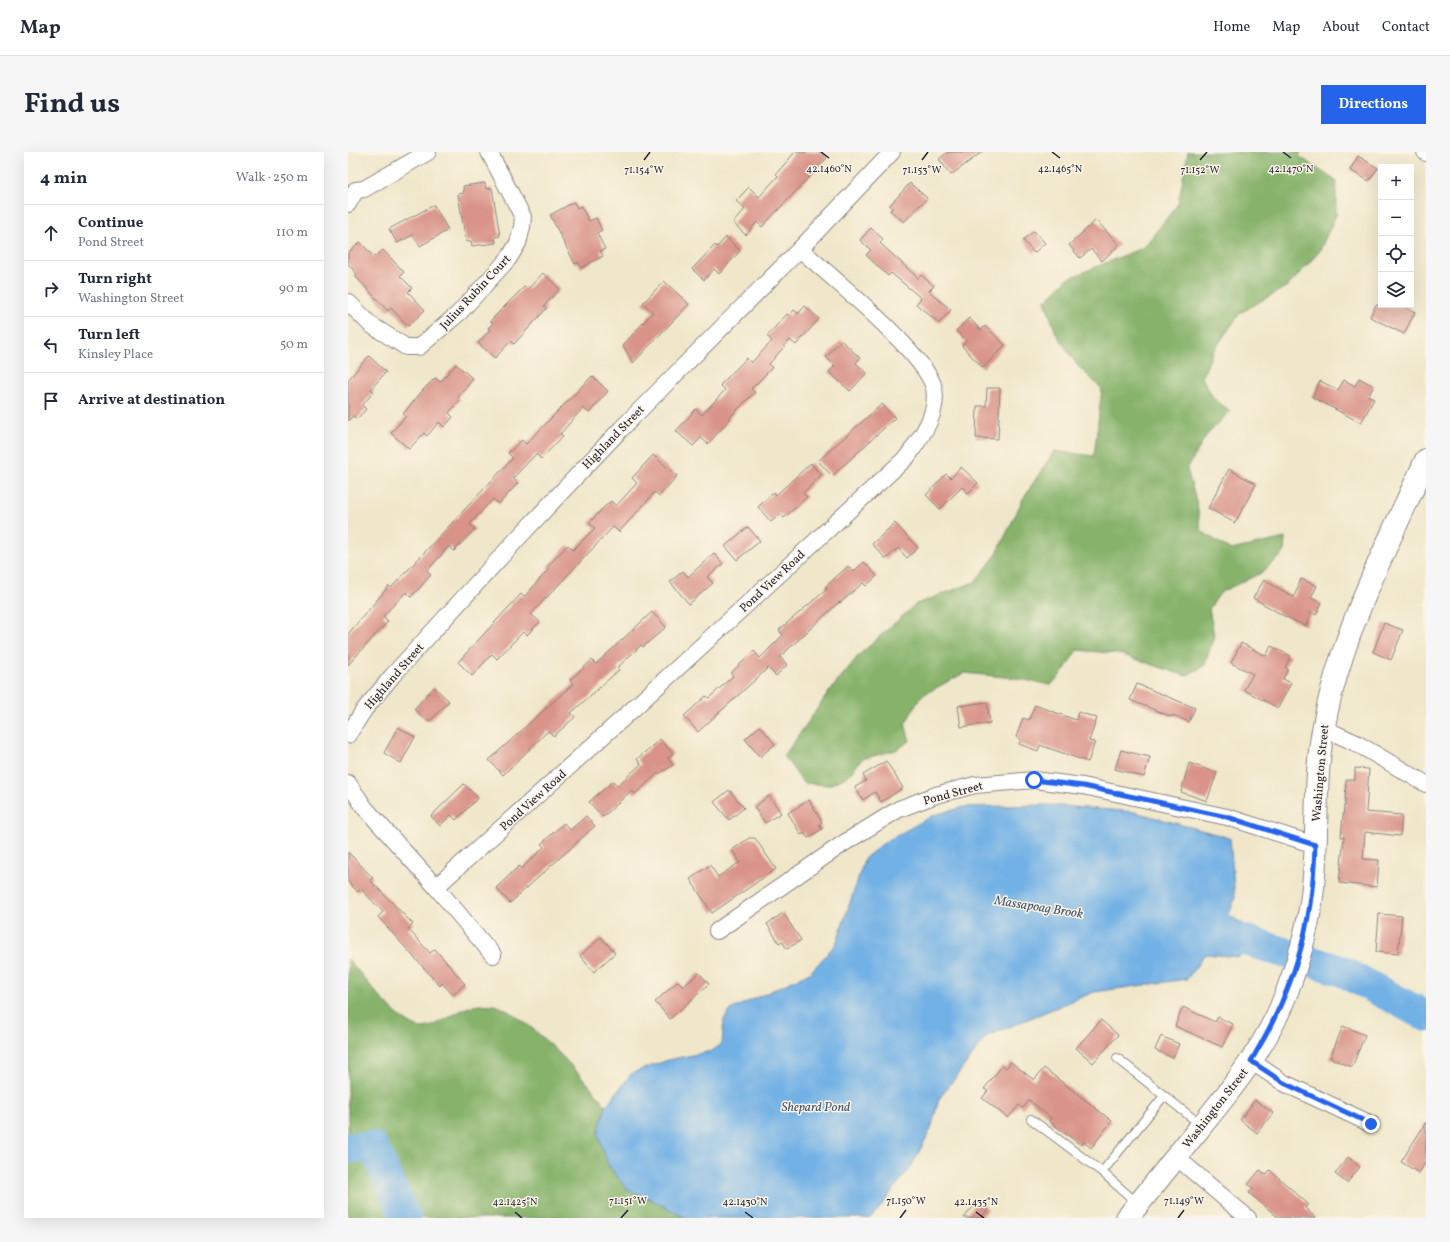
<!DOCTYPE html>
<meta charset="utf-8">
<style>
:root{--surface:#fff;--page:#f6f6f7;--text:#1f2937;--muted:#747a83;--line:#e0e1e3;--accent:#2563eb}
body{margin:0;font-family:Vollkorn,serif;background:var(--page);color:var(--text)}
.controls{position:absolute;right:12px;top:12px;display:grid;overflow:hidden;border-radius:0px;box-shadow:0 4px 16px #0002}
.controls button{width:36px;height:36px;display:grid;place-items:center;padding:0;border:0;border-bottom:1px solid var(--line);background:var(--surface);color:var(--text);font:20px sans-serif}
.stop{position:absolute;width:12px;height:12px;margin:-9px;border:3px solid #2563eb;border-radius:50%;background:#fff}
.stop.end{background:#2563eb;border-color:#fff;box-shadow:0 1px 4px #0008}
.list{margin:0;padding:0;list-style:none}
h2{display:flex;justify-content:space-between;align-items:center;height:52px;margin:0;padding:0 16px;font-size:17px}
h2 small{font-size:13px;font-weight:400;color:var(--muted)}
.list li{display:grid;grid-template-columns:26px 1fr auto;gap:12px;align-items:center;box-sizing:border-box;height:56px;padding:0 16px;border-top:1px solid var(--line)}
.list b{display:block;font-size:15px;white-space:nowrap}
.list p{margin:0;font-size:13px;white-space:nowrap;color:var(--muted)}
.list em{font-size:13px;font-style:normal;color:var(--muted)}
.icon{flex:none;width:22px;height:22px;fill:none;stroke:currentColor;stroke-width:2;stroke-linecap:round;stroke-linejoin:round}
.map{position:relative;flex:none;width:1078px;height:1066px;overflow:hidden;border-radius:0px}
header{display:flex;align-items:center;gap:24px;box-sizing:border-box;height:56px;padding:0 20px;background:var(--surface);border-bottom:1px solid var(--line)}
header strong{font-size:19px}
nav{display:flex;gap:22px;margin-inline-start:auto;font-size:14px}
.intro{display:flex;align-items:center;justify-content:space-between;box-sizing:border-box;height:96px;padding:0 24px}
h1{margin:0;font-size:28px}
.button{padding:10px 18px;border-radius:0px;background:var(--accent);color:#fff;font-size:14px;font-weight:700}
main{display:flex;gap:24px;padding:0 24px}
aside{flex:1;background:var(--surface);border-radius:0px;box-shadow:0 4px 16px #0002}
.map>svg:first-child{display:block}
</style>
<header>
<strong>Map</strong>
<nav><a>Home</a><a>Map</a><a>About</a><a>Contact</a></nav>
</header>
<div class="intro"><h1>Find us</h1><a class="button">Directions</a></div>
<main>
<aside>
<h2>4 min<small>Walk · 250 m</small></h2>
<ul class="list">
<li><svg class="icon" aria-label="ahead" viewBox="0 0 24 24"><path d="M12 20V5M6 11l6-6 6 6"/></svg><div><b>Continue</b><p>Pond Street</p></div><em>110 m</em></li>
<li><svg class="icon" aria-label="right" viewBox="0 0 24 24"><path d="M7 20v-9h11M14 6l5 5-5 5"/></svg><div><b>Turn right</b><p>Washington Street</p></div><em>90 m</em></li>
<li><svg class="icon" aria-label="left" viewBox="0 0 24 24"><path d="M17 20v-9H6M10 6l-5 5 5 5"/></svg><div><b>Turn left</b><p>Kinsley Place</p></div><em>50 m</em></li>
<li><svg class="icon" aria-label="arrive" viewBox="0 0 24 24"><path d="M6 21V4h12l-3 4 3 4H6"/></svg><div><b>Arrive at destination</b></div></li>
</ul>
</aside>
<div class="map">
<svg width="1078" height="1066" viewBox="0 0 1078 1066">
<rect width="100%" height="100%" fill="#fcf5e5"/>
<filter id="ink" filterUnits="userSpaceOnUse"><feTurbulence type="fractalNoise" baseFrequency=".025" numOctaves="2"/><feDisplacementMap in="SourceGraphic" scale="8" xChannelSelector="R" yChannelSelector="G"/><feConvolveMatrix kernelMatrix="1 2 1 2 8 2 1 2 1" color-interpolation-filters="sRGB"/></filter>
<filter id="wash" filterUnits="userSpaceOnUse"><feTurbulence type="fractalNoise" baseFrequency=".012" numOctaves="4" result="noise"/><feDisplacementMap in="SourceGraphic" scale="16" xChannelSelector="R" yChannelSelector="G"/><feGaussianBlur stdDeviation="0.9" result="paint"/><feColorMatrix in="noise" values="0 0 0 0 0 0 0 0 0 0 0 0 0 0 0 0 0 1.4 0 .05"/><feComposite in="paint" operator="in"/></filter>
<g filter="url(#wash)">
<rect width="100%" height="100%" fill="#f0e7ca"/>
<g fill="#86b26a" stroke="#546a52">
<polygon points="840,0 953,0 951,4 988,29 988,63 971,100 941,133 892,161 864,201 854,226 866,247 882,259 858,284 839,317 849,352 853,379 883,398 937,386 936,401 913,421 873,440 861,457 866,483 857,513 838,524 772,502 729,498 715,520 703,533 666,526 616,521 573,544 557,572 562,589 548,598 514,607 500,624 481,633 455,631 436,604 481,540 511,503 568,452 627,430 648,403 675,347 706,299 746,304 754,237 729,213 708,181 697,149 719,127 796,95 830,52"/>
<path d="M 0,807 C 18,827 45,866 69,875 C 84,881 111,856 125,854 C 131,853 140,852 146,853 C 174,858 241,930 258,954 L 250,982 L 260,1013 L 279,1037 L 300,1046 L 338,1066 L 0,1066 Z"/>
</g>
<polygon fill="#72b1e5" stroke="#4a6a90" points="701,653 787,660 882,686 887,746 881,763 897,773 891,805 857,802 839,827 746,840 639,884 591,947 583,977 564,1013 531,1057 522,1066 338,1066 300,1046 279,1037 260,1013 250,982 258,954 284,921 320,908 364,899 374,892 376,867 384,857 462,821 488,792 517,706 537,690 586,663 616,655"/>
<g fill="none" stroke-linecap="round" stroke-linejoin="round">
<g stroke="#72b1e5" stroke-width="31">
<polyline points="853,779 900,789 994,819 1078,864"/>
<polyline points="0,996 25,995 58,1066"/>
</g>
</g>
<g id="blocks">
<g fill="#d99388">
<polygon points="447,0 472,0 479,6 414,75 409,70 398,83 385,71 397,57 388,49 401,35 411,45 430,24 428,22"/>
<polygon points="600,0 634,0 603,23 591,7"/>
<polygon points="1010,4 1030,16 1021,29 1002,18"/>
<polygon points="137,31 138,37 144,36 152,84 147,85 148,91 124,94 123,89 118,90 110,42 116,41 115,34"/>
<polygon points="562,31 579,46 556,70 542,58 545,56 542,53"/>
<polygon points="226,50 229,56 233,54 241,69 248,66 254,78 249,81 257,97 252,99 255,104 233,116 230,110 227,112 202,63"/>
<polygon points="86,53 100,78 72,94 65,83 49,91 41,77"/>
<polygon points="748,68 771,93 754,109 743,97 732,106 721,93"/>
<polygon points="523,76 535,87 532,91 570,126 573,123 586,134 581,139 603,158 591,171 568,152 573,146 543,121 540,124 518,103 523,98 512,88"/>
<polygon points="686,79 697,91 686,101 675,88"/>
<polygon points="378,85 392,99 371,122 366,117 356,128 344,117 367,93 369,95"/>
<polygon points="12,90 26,105 35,98 56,120 52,124 64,136 60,140 77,158 60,174 43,156 40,159 7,124 9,122 0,112 0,101"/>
<polygon points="195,121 212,137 196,154 199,156 166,192 163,189 147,206 130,191 142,178 140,176 145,171 142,169 176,135 179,138"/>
<polygon points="316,129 341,152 285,211 275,193 305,160 295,151"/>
<polygon points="1028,153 1053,153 1067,160 1056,182 1022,165"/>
<polygon points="457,154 471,167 448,193 442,188 421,212 424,216 403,237 407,240 381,266 382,267 360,292 353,286 345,294 328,279 348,257 354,263 377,238 372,233 399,206 403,211 424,189 419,184 439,162 441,164 446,158 450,162"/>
<polygon points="621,166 633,178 637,174 657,193 635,216 614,194 618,189 608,179"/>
<polygon points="493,188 512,206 508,211 519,221 502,239 481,220 487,214 478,205"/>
<polygon points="21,204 38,220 23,237 26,240 14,253 18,257 9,267 5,264 0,269 0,228"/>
<polygon points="108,212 125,227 110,245 112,248 101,261 105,265 96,275 91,270 79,284 76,281 61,297 43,281 58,264 55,262 75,238 87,226 92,230"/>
<polygon points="244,224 260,239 241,261 235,256 212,282 215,284 193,307 188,302 165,326 170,331 151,352 145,347 122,372 127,377 106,399 101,394 79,419 83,423 63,445 58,440 35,464 40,469 0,513 0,482 41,434 43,436 165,306 160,301 174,288 178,292"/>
<polygon points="1011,226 1026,234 1020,244 1026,247 1013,271 964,245 972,229 990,238 996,228 1007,234"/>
<polygon points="639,236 652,236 650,287 628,286 629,254 638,254"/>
<polygon points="534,252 547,266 484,324 470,309"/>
<polygon points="305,303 329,324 311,344 307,340 271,380 265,375 183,462 192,470 179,483 175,480 149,507 144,502 124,524 110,510 173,442 176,445 201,417 199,415 220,393 225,398 247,376 241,371 255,356 263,349 268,354 289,331 284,326"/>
<polygon points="463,311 473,323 455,341 459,345 436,366 432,362 423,370 410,355 426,340 428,343"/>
<polygon points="613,315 630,331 620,341 614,335 592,357 578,343 598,322 603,326"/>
<polygon points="881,317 908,332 887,371 860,356"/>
<polygon points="547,371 570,396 559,406 550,396 538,407 524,392"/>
<polygon points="400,375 412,389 389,408 377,394"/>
<polygon points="366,401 375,412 359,425 365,431 341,452 322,430 335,419 340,425"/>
<polygon points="516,410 529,424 518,434 515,431 492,451 491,450 432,505 439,513 428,524 420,516 350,580 336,564 358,544 361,546 385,524 383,521 406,499 412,506 435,483 431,478 479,437 477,435 500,414 505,420"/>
<polygon points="953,427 969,434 963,446 974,451 968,463 963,460 958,474 936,464 905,446 916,428 946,445"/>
<polygon points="304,460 318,475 295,495 293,493 269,516 271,518 223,561 227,565 206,584 200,579 155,623 141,608 225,532 222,528 244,508 248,512"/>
<polygon points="1036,471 1055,478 1043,508 1025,500"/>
<polygon points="893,491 918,504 923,494 943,504 937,515 940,517 935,527 943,531 930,556 896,538 905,522 883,511"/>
<polygon points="789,532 847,556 841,570 825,563 824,565 782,548"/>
<polygon points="86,535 101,549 83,568 78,568 66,557"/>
<polygon points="639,550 642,571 613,575 610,554"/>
<polygon points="687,553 728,568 730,560 749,566 741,589 747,590 740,610 692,593 690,599 671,592 673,587 668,585 675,566 681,568"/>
<polygon points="412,574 427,592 412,605 397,587"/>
<polygon points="50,575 67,585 53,611 36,601"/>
<polygon points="312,587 325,602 320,606 325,613 311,622 310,621 287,642 284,638 255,665 241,650 265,629 269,634 293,612 289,607"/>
<polygon points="773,598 802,605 796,625 767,617"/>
<polygon points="538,609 555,636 533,650 527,640 515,648 507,635 518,629 515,623"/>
<polygon points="841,611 869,621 859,649 833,640"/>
<polygon points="1007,616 1021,617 1018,660 1054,663 1052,684 1017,680 1015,707 1031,708 1029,735 991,731 996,685 993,685 996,654 997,654 998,628 1007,628"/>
<polygon points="116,632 130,646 108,668 103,663 92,674 83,664"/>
<polygon points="381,638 396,656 381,668 366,650"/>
<polygon points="421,644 433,661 417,671 406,655"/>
<polygon points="461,648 474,670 471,672 474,677 460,686 456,681 453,683 440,661"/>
<polygon points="238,664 247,674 162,751 148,736 171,714 173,717 196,695 193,692 216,671 222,678"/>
<polygon points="401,686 407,686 428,717 364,761 342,727 362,713 370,725 392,710 384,698"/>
<polygon points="0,700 25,726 22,728 65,772 60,777 82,801 87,797 117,832 105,843 94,831 92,834 30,765 35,760 13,737 10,740 0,730"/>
<polygon points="435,761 453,788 439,797 434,789 431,791 419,772"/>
<polygon points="1031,762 1054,764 1050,802 1028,800"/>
<polygon points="253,785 267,801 246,820 232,804"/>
<polygon points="351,821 361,832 322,867 307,850 330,829 335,835"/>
<polygon points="835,855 867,870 870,865 885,872 874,895 827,874"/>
<polygon points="753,868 770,883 745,911 728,896"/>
<polygon points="995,874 1017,883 1004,915 982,906"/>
<polygon points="813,884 831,892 825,906 807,898"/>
<polygon points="663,910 686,928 696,916 764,969 743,996 736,990 733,993 701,969 703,966 681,948 675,956 671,953 660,966 634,946 640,939 636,937 654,914 658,916"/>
<polygon points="907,948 925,961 909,981 892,968"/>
<polygon points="1078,970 1078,1010 1071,1021 1053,1010"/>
<polygon points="1000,1005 1012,1015 999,1031 987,1022"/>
<polygon points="912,1018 918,1023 922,1018 960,1052 957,1056 968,1066 931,1066 901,1041 905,1036 900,1032"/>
<polygon points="630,1049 640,1057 633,1066 616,1066"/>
</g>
</g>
</g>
<g filter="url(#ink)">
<use href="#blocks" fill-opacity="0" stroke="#898482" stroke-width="1"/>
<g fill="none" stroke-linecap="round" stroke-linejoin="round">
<defs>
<g id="service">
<polyline points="769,906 853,973"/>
<polyline points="683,967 754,1020"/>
<polyline points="789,1051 754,1020 816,944"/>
</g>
<g id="minor">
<polyline points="1077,0 1078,1"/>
<polyline points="8,38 16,37 80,0"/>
<polyline points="0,52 8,38"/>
<polyline points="0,150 23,173 58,195 71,195 111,161 161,106 170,91 174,75 175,65 141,0"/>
<polyline points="975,576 1008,591 1078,632"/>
<polyline points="0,583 16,558 45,523 171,385 273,277 452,97 544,0"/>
<polyline points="0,631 17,656 88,735 145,803"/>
<path d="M 88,735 L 274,567 L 559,305 C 573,285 591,262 586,236 C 578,202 482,124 452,97"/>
<polyline points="369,779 496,691 551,657 588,643 627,633 686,628 735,634 879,665 967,693"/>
<polyline points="903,909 936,931 1023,972"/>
<polyline points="828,1005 900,1066"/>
</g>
<path id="secondary" d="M 779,1066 C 803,1037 826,1007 850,978 C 881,940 912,902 932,857 C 950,814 963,770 966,724 C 970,674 966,623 976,573 C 994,479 1039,394 1078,308"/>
</defs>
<use href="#service" stroke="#898482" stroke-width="10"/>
<use href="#minor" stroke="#898482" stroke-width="18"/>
<use href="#secondary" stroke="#898482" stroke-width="24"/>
<use href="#service" stroke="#fff" stroke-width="8"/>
<use href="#minor" stroke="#fff" stroke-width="16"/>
<use href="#secondary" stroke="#fff" stroke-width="22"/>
</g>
</g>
<g fill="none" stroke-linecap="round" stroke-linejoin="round" filter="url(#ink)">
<path stroke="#2563eb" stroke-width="5" d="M 686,628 L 735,634 L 879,665 L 967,693 C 965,775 946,838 903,909 L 936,931 L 1023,972"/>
</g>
<path fill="none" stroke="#22223b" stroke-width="1.5" d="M 473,0 L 481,6M 704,0 L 712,6M 935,0 L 943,6M 296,8 L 302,0M 574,8 L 580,0M 852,8 L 859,0M 167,1060 L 174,1066M 397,1060 L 405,1066M 628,1060 L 636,1066M 273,1066 L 280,1058M 552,1066 L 558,1058M 830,1066 L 836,1058"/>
<g text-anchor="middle" stroke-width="3" stroke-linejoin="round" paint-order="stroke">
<g font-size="12" fill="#22223b" stroke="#fcf5e5">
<text transform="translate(127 140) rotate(-47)" y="4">Julius Rubin Court</text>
<text transform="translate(265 285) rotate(-46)" y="4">Highland Street</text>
<text transform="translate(424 429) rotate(-43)" y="4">Pond View Road</text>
<text transform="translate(46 524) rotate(-49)" y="4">Highland Street</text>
<text transform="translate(972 621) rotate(-85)" y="4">Washington Street</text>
<text transform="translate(605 641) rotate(-15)" y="4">Pond Street</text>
<text transform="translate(185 648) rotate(-42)" y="4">Pond View Road</text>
<text transform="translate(867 956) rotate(-52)" y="4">Washington Street</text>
</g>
<g font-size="13" font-style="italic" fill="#3e5476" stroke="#fcf5e5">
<text transform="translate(691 754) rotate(9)" y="5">Massapoag Brook</text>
<text x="468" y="959">Shepard Pond</text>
</g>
</g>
<g font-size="10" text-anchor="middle" fill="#22223b" stroke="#fcf5e5" stroke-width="3" stroke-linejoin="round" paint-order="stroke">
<text x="481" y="20">42.1460°N</text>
<text x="712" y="20">42.1465°N</text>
<text x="943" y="20">42.1470°N</text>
<text x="296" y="21">71.154°W</text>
<text x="574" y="21">71.153°W</text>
<text x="852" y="21">71.152°W</text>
<text x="280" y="1052">71.151°W</text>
<text x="558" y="1052">71.150°W</text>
<text x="836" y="1052">71.149°W</text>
<text x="167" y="1053">42.1425°N</text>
<text x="397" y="1053">42.1430°N</text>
<text x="628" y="1053">42.1435°N</text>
</g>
</svg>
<div class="controls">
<button>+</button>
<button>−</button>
<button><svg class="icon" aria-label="locate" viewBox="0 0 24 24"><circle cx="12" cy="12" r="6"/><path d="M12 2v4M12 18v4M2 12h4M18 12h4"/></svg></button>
<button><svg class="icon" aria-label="layers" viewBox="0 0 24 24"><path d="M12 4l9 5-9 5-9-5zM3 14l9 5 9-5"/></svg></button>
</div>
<div class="stop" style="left:686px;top:628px"></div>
<div class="stop end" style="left:1023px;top:972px"></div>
</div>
</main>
